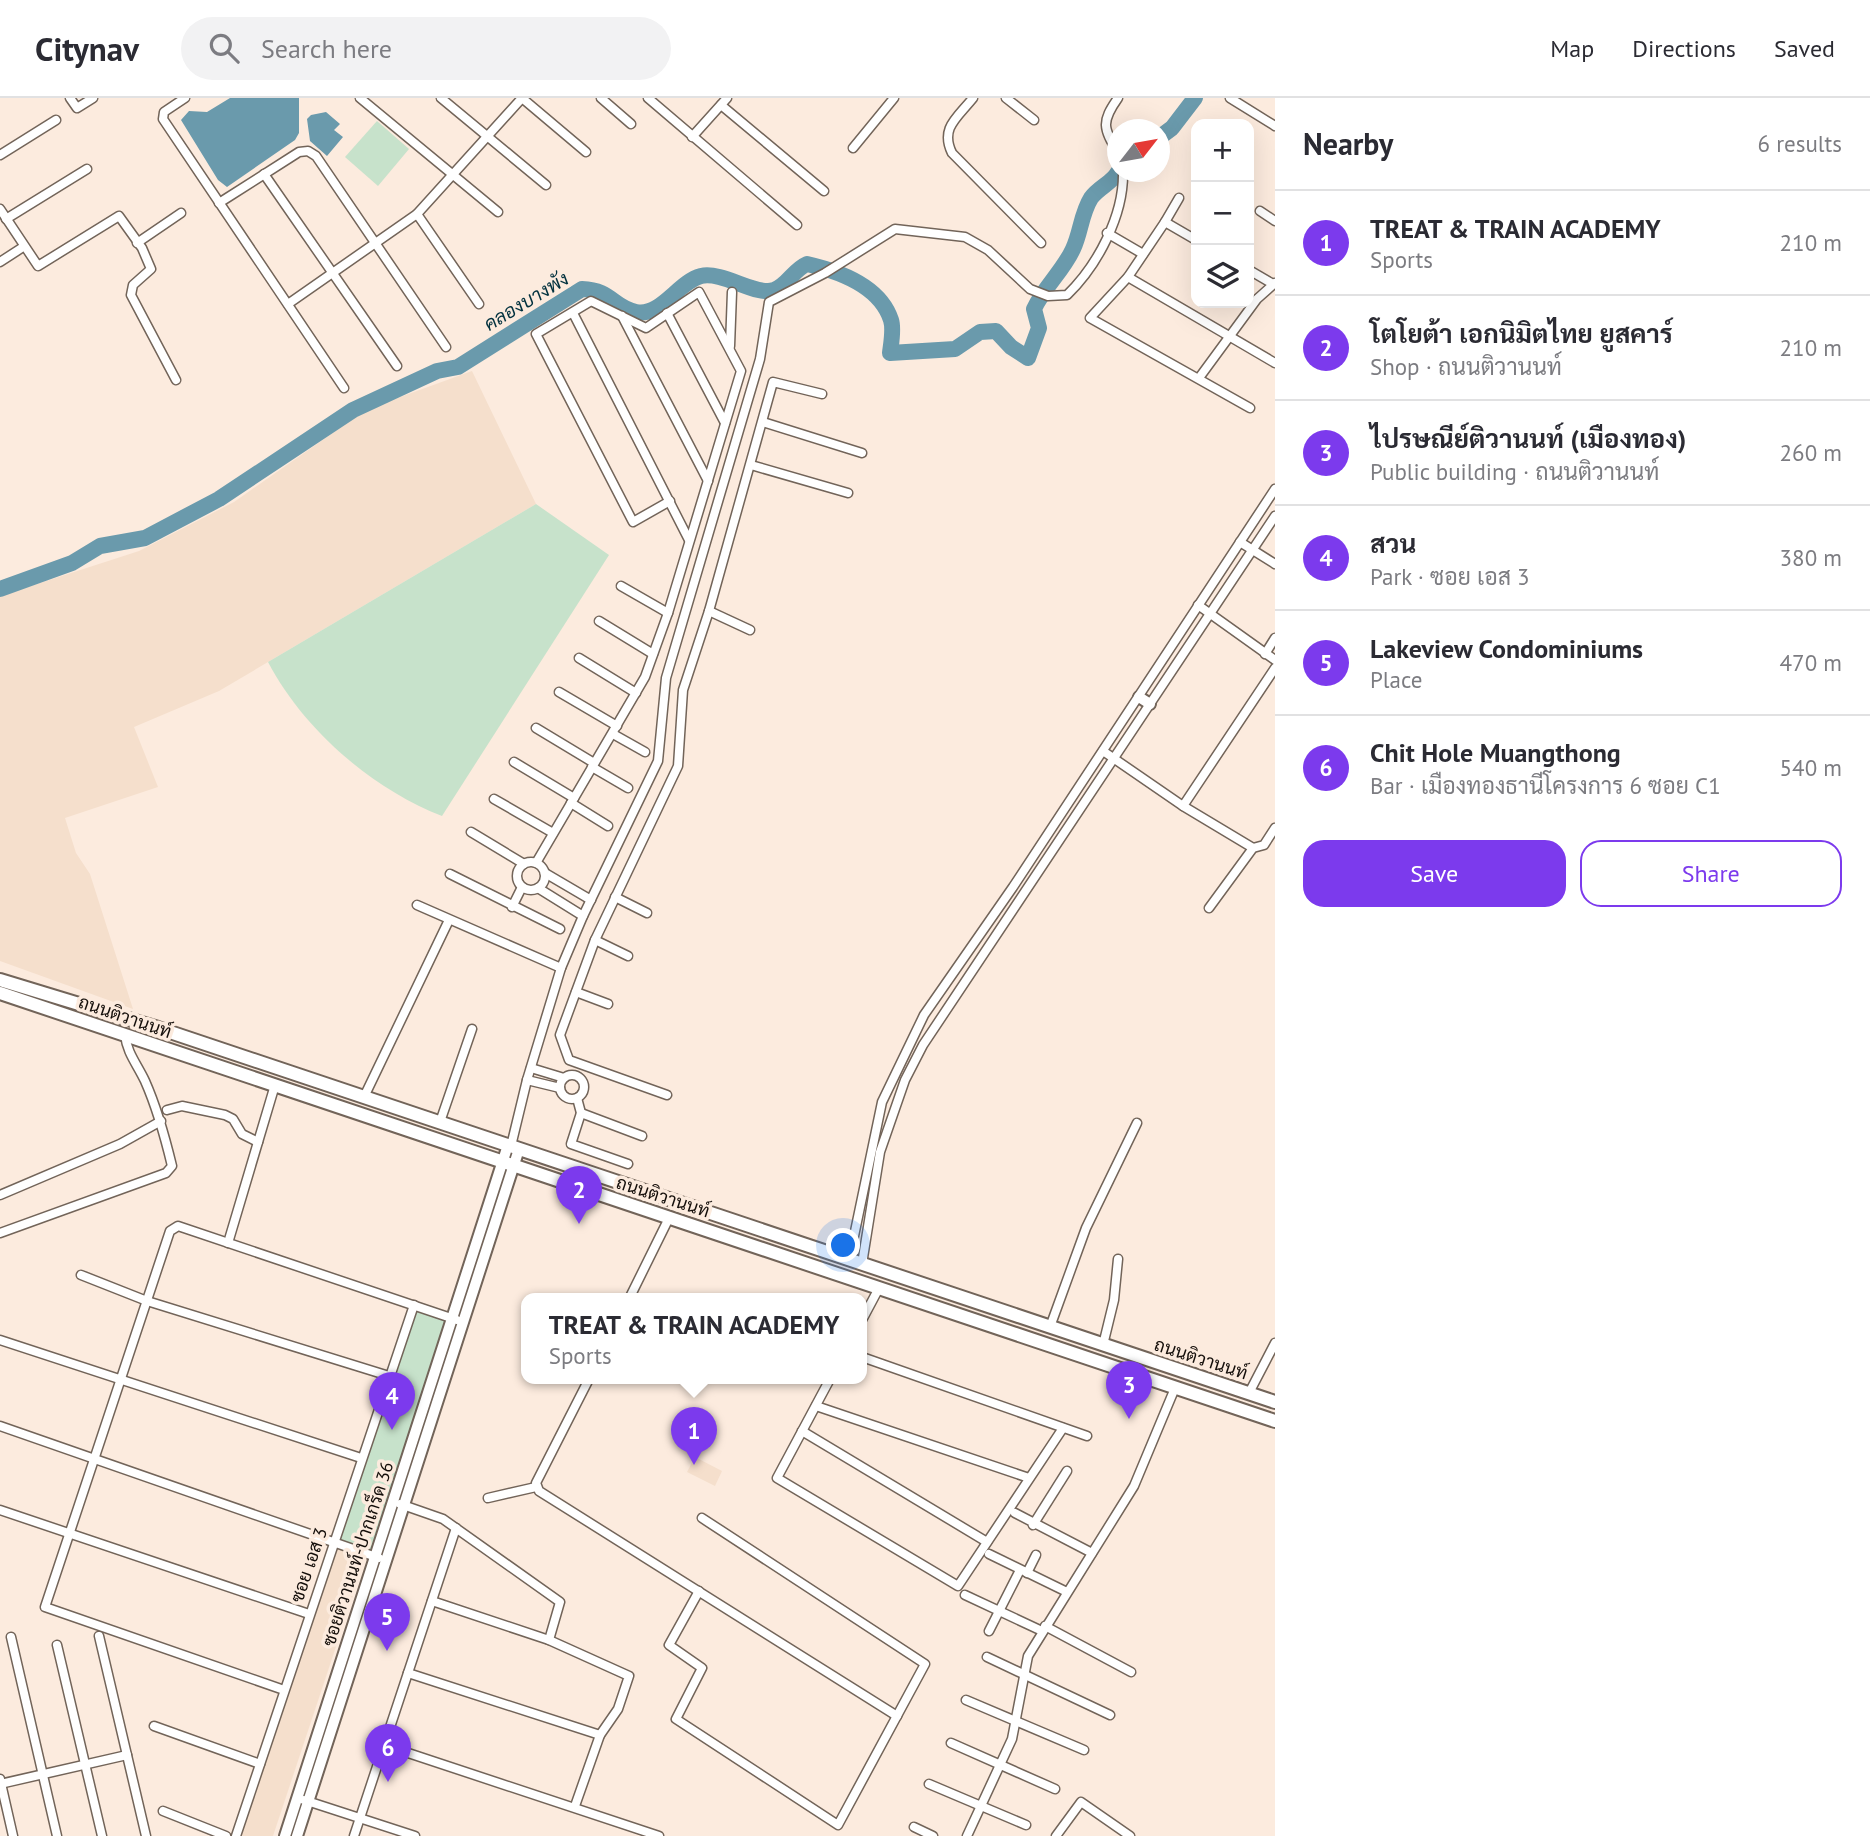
<!DOCTYPE html>
<meta charset="utf-8">
<style>
:root{--surface:#fff;--page:#f2f2f3;--text:#2b2b33;--muted:#7c7c81;--line:#e1e1e2;--accent:#7c3aed}
body{margin:0;font-family:"PT Sans",Sarabun,sans-serif;background:var(--page);color:var(--text)}
.controls{position:absolute;right:21px;top:21px;display:grid;overflow:hidden;border-radius:14px;box-shadow:0 7px 28px #0002}
.controls button{width:63px;height:63px;display:grid;place-items:center;padding:0;border:0;border-bottom:2px solid var(--line);background:var(--surface);color:var(--text);font:35px sans-serif}
.compass{position:absolute;left:1107px;top:21px;width:63px;height:63px;border-radius:50%;background:var(--surface);box-shadow:0 7px 28px #0002;rotate:59deg}
.you{position:absolute;left:844px;top:1148px;width:24px;height:24px;margin:-18px;border:5px solid #fff;border-radius:50%;background:#1a73e8;box-shadow:0 0 0 10px #1a73e833}
.badge{display:grid;place-items:center;width:46px;height:46px;border-radius:50%;background:var(--accent);color:#fff;font-size:23px;font-weight:700}
.pin{position:absolute;translate:-50% -58px;filter:drop-shadow(0 2px 4px #0008)}
.pin::after{content:'';position:absolute;top:37px;width:24px;height:21px;background:inherit;clip-path:polygon(0 0,100% 0,50% 100%)}
.popup{position:absolute;left:521px;top:1195px;width:346px;height:91px;box-sizing:border-box;display:grid;place-content:center;border-radius:14px;background:var(--surface);filter:drop-shadow(0 2px 5px #0005);font-size:23px;white-space:nowrap;color:var(--muted)}
.popup b{font-size:26px;color:var(--text)}
.popup::after{content:'';position:absolute;left:50%;top:100%;margin-left:-14px;border:14px solid transparent;border-top-color:var(--surface)}
.list{margin:0;padding:0;list-style:none}
h2{display:flex;justify-content:space-between;align-items:center;height:91px;margin:0;padding:0 28px;font-size:30px}
h2 small{font-size:23px;font-weight:400;color:var(--muted)}
.list li{display:grid;grid-template-columns:46px 1fr auto;gap:21px;align-items:center;box-sizing:border-box;height:105px;padding:0 28px;border-top:2px solid var(--line)}
.list b{display:block;font-size:26px;white-space:nowrap}
.list p{margin:0;font-size:23px;white-space:nowrap;color:var(--muted)}
.list em{font-size:23px;font-style:normal;color:var(--muted)}
.actions{display:flex;gap:14px;padding:21px 28px}
.actions a{flex:1;padding:16px 0;border:2px solid var(--accent);border-radius:21px;text-align:center;font-size:24px;color:var(--accent)}
.actions .main{background:var(--accent);color:#fff}
.icon{flex:none;width:38px;height:38px;fill:none;stroke:currentColor;stroke-width:2;stroke-linecap:round;stroke-linejoin:round}
.map{position:relative;flex:none;width:1275px;height:1738px;overflow:hidden}
header{display:flex;align-items:center;gap:42px;box-sizing:border-box;height:98px;padding:0 35px;background:var(--surface);border-bottom:2px solid var(--line)}
header strong{font-size:33px}
nav{display:flex;gap:38px;margin-inline-start:auto;font-size:24px}
.search{width:490px;height:63px;background:var(--page);display:flex;align-items:center;gap:18px;box-sizing:border-box;padding:0 24px;border-radius:38px;color:var(--muted);font-size:26px}
main{display:flex}
aside{flex:1;background:var(--surface)}
.map>svg:first-child{display:block}
</style>
<header>
<strong>Citynav</strong>
<div class="search"><svg class="icon" aria-label="search" viewBox="0 0 24 24"><circle cx="10" cy="10" r="6"/><path d="M15 15l6 6"/></svg>Search here</div>
<nav><a>Map</a><a>Directions</a><a>Saved</a></nav>
</header>
<main>
<div class="map">
<svg width="1275" height="1738" viewBox="0 0 1275 1738">
<rect width="100%" height="100%" fill="#fcebde"/>
<g fill="#f5dfcc">
<polygon points="472,273 536,406 219,593 134,629 158,689 65,720 76,755 90,776 133,911 0,863 0,498 139,453 234,404 367,311"/>
<polygon points="416,1212 445,1221 273,1738 240,1738"/>
<polygon points="695,1359 722,1373 715,1388 687,1374"/>
</g>
<g fill="#c7e2cb">
<polygon points="377,23 409,51 378,88 345,59"/>
<path d="M 536,406 L 609,457 L 442,718 C 372,691 303,631 268,564 Z"/>
<polygon points="414,1207 448,1220 371,1456 334,1444"/>
</g>
<g fill="#6a9aac">
<polygon points="230,0 299,0 299,35 295,42 227,89 218,82 181,22 189,13 207,14"/>
<polygon points="326,14 340,26 334,32 343,39 327,58 310,43 307,21 311,17"/>
</g>
<g fill="none" stroke-linecap="round" stroke-linejoin="round">
<g stroke="#6a9aac" stroke-width="16">
<polyline points="1130,32 1140,32"/>
<polyline points="1160,39 1172,30 1195,0"/>
<path d="M 0,491 L 72,465 L 100,448 L 145,440 L 219,401 L 353,312 L 437,273 L 458,269 L 582,191 C 612,192 612,209 636,214 C 661,219 678,184 701,178 C 723,173 757,199 774,192 C 788,187 793,172 807,166 C 838,173 880,188 891,222 C 894,231 891,246 890,255 L 955,251 L 980,234 L 996,233 L 1011,249 L 1028,260 L 1039,230 L 1034,211 C 1044,189 1063,173 1073,151 C 1081,134 1081,116 1091,100 C 1099,89 1112,85 1118,74"/>
</g>
<defs>
<g id="street">
<polyline points="70,0 77,10 93,0"/>
<polyline points="185,0 164,14 163,21 344,290"/>
<polyline points="360,0 498,114"/>
<polyline points="441,0 546,87"/>
<polyline points="522,0 586,54"/>
<polyline points="601,0 631,26"/>
<polyline points="648,0 797,127"/>
<path d="M 973,0 C 957,20 940,30 952,55 L 1041,145"/>
<polyline points="1006,0 1034,22"/>
<polyline points="1230,0 1275,28"/>
<polyline points="721,7 824,93"/>
<polyline points="692,39 727,0"/>
<polyline points="853,50 894,0"/>
<path d="M 1118,55 C 1103,30 1101,24 1118,0"/>
<polyline points="0,57 56,22"/>
<polyline points="264,76 397,268"/>
<polyline points="219,105 299,54 308,53 316,58 446,249"/>
<polyline points="0,111 38,168 119,118 142,150 151,171 133,187 131,197 176,282"/>
<polyline points="1260,113 1275,123"/>
<polyline points="417,116 479,206"/>
<polyline points="6,121 87,71"/>
<polyline points="1165,124 1179,100"/>
<polyline points="1107,135 1143,156"/>
<polyline points="1196,142 1165,124 1128,179 1090,220 1250,310"/>
<polyline points="137,145 181,115"/>
<polyline points="0,164 23,149"/>
<polyline points="1249,172 1273,186"/>
<polyline points="1128,179 1275,265"/>
<polyline points="288,206 417,116 522,0"/>
<polyline points="573,215 689,442"/>
<polyline points="667,215 725,325"/>
<polyline points="622,218 708,383"/>
<polyline points="730,248 732,194"/>
<polyline points="1199,280 1257,201 1275,185"/>
<polyline points="763,324 862,355"/>
<polyline points="751,367 848,395"/>
<polyline points="1240,444 1275,466"/>
<polyline points="621,488 668,515"/>
<polyline points="1198,507 1275,562"/>
<polyline points="709,513 750,532"/>
<polyline points="599,523 653,556"/>
<polyline points="1265,556 1275,540"/>
<polyline points="579,560 636,595"/>
<polyline points="559,594 617,628"/>
<polyline points="536,630 594,665"/>
<polyline points="613,636 645,654"/>
<polyline points="1103,653 1183,708 1253,750"/>
<polyline points="514,664 574,700"/>
<polyline points="592,669 628,690"/>
<polyline points="494,701 553,735"/>
<polyline points="571,705 608,728"/>
<polyline points="1183,708 1275,570"/>
<polyline points="471,734 524,766"/>
<circle cx="531" cy="778" r="14"/>
<polyline points="536,765 645,579 668,515 741,273 699,194 646,230 591,203 536,236 633,424 670,403"/>
<polyline points="545,775 591,802"/>
<polyline points="450,776 560,831"/>
<polyline points="538,790 583,818"/>
<polyline points="615,799 647,815"/>
<polyline points="417,807 561,870"/>
<polyline points="512,809 522,789"/>
<polyline points="1209,810 1253,750 1264,747 1275,730"/>
<polyline points="595,842 628,858"/>
<polyline points="576,894 608,906"/>
<polyline points="531,970 564,980"/>
<circle cx="572" cy="989" r="12"/>
<polyline points="527,982 560,990"/>
<polyline points="667,997 569,962 560,937 595,842 678,668 683,592 709,513 773,284 822,296"/>
<polyline points="364,999 449,822"/>
<polyline points="577,1000 581,1015 571,1046 628,1066"/>
<polyline points="167,1012 182,1008 225,1017 233,1021 242,1036 258,1044"/>
<polyline points="581,1015 642,1038"/>
<polyline points="440,1024 472,931"/>
<path d="M 511,1048 L 527,982 L 561,870 L 583,818 L 658,663 L 666,580 L 760,261 L 769,204 L 825,175 L 895,131 L 965,139 L 988,152 L 1030,191 L 1048,198 L 1067,197 C 1098,167 1124,117 1123,74"/>
<polyline points="0,1097 120,1046 161,1023"/>
<path d="M 0,1135 L 166,1075 L 172,1068 C 165,1039 157,1010 145,983 C 137,966 127,955 125,937"/>
<polyline points="228,1145 275,987"/>
<polyline points="849,1162 882,1004 924,917 1013,789 1275,391"/>
<polyline points="862,1166 880,1054 905,982 923,947 1275,418"/>
<polyline points="81,1177 147,1203 389,1278"/>
<polyline points="629,1201 669,1120"/>
<polyline points="862,1222 879,1190"/>
<polyline points="1050,1229 1086,1130 1137,1025"/>
<polyline points="0,1242 361,1360"/>
<polyline points="1103,1247 1114,1202 1118,1161"/>
<polyline points="862,1259 1087,1338"/>
<polyline points="589,1281 536,1385 539,1393 897,1618"/>
<polyline points="830,1281 777,1380 958,1488 1063,1330"/>
<polyline points="1249,1295 1275,1245"/>
<polyline points="816,1308 1029,1380"/>
<polyline points="0,1328 379,1460"/>
<polyline points="802,1333 987,1444"/>
<polyline points="488,1400 536,1389"/>
<polyline points="400,1406 443,1421 560,1504 549,1542"/>
<polyline points="0,1412 309,1516"/>
<polyline points="1015,1415 1092,1455"/>
<polyline points="1033,1427 1067,1373"/>
<polyline points="989,1456 1067,1494"/>
<polyline points="1027,1475 1036,1457"/>
<polyline points="699,1493 669,1547 702,1570 676,1621 838,1727 925,1566 702,1420"/>
<polyline points="965,1497 1042,1533"/>
<polyline points="432,1503 549,1542 629,1578 618,1611 600,1637 575,1708"/>
<polyline points="1045,1528 1131,1574"/>
<polyline points="989,1533 1020,1472"/>
<polyline points="99,1538 146,1738"/>
<polyline points="11,1539 57,1738"/>
<polyline points="57,1547 102,1738"/>
<polyline points="987,1559 1110,1617"/>
<polyline points="408,1575 600,1637"/>
<polyline points="284,1592 45,1509 170,1133 178,1128 457,1222"/>
<polyline points="966,1602 1084,1652"/>
<polyline points="154,1628 260,1666"/>
<polyline points="951,1645 1055,1691"/>
<polyline points="384,1647 659,1738"/>
<polyline points="0,1681 13,1738"/>
<polyline points="0,1686 127,1657"/>
<polyline points="929,1686 1026,1727"/>
<polyline points="304,1702 415,1738"/>
<polyline points="163,1713 226,1738"/>
<polyline points="914,1729 933,1738"/>
<polyline points="236,1738 414,1207"/>
<polyline points="354,1738 456,1430"/>
<polyline points="967,1738 1012,1641 1028,1558 1134,1388 1175,1290"/>
<polyline points="1056,1738 1081,1704 1130,1738"/>
</g>
<g id="secondary">
<polyline points="1139,599 1150,606"/>
<polyline points="285,1738 508,1047"/>
<polyline points="297,1738 519,1051"/>
</g>
<g id="primary">
<polyline points="0,882 158,930 1275,1304"/>
<polyline points="0,895 1275,1323"/>
</g>
</defs>
<use href="#street" stroke="#726459" stroke-width="11"/>
<use href="#secondary" stroke="#726459" stroke-width="14"/>
<use href="#primary" stroke="#726459" stroke-width="16"/>
<use href="#street" stroke="#fff" stroke-width="8"/>
<use href="#secondary" stroke="#fff" stroke-width="10"/>
<use href="#primary" stroke="#fff" stroke-width="12"/>
</g>
<g text-anchor="middle" stroke-width="7" stroke-linejoin="round" paint-order="stroke">
<g font-size="18" fill="#140e0a" stroke="#fcebde">
<text transform="translate(125 919) rotate(19)" y="6">ถนนติวานนท์</text>
<text transform="translate(663 1099) rotate(18)" y="6">ถนนติวานนท์</text>
<text transform="translate(1201 1261) rotate(18)" y="6">ถนนติวานนท์</text>
<text transform="translate(358 1456) rotate(-72)" y="6">ซอยติวานนท์-ปากเกร็ด 36</text>
<text transform="translate(309 1467) rotate(-71)" y="6">ซอย เอส 3</text>
</g>
<g font-size="19" font-style="italic" fill="#02313e" stroke="#fcebde">
<text transform="translate(526 203) rotate(-31)" y="7">คลองบางพัง</text>
</g>
</g>
</svg>
<div class="controls">
<button>+</button>
<button>−</button>
<button><svg class="icon" aria-label="layers" viewBox="0 0 24 24"><path d="M12 4l9 5-9 5-9-5zM3 14l9 5 9-5"/></svg></button>
</div>
<svg class="compass" viewBox="-18 -18 36 36"><path d="M0-13l5 13h-10z" fill="#e53935"/><path d="M0 13l5-13h-10z" fill="#7c7c81"/></svg>
<div class="you"></div>
<div class="pin badge" style="left:694px;top:1367px">1</div>
<div class="popup"><b>TREAT &amp; TRAIN ACADEMY</b>Sports</div>
<div class="pin badge" style="left:579px;top:1126px">2</div>
<div class="pin badge" style="left:1129px;top:1321px">3</div>
<div class="pin badge" style="left:392px;top:1332px">4</div>
<div class="pin badge" style="left:387px;top:1553px">5</div>
<div class="pin badge" style="left:388px;top:1684px">6</div>
</div>
<aside>
<h2>Nearby<small>6 results</small></h2>
<ul class="list">
<li><span class="badge">1</span><div><b>TREAT &amp; TRAIN ACADEMY</b><p>Sports</p></div><em>210 m</em></li>
<li><span class="badge">2</span><div><b>โตโยต้า เอกนิมิตไทย ยูสคาร์</b><p>Shop · ถนนติวานนท์</p></div><em>210 m</em></li>
<li><span class="badge">3</span><div><b>ไปรษณีย์ติวานนท์ (เมืองทอง)</b><p>Public building · ถนนติวานนท์</p></div><em>260 m</em></li>
<li><span class="badge">4</span><div><b>สวน</b><p>Park · ซอย เอส 3</p></div><em>380 m</em></li>
<li><span class="badge">5</span><div><b>Lakeview Condominiums</b><p>Place</p></div><em>470 m</em></li>
<li><span class="badge">6</span><div><b>Chit Hole Muangthong</b><p>Bar · เมืองทองธานีโครงการ 6 ซอย C1</p></div><em>540 m</em></li>
</ul>
<div class="actions"><a class="main">Save</a><a>Share</a></div>
</aside>
</main>
